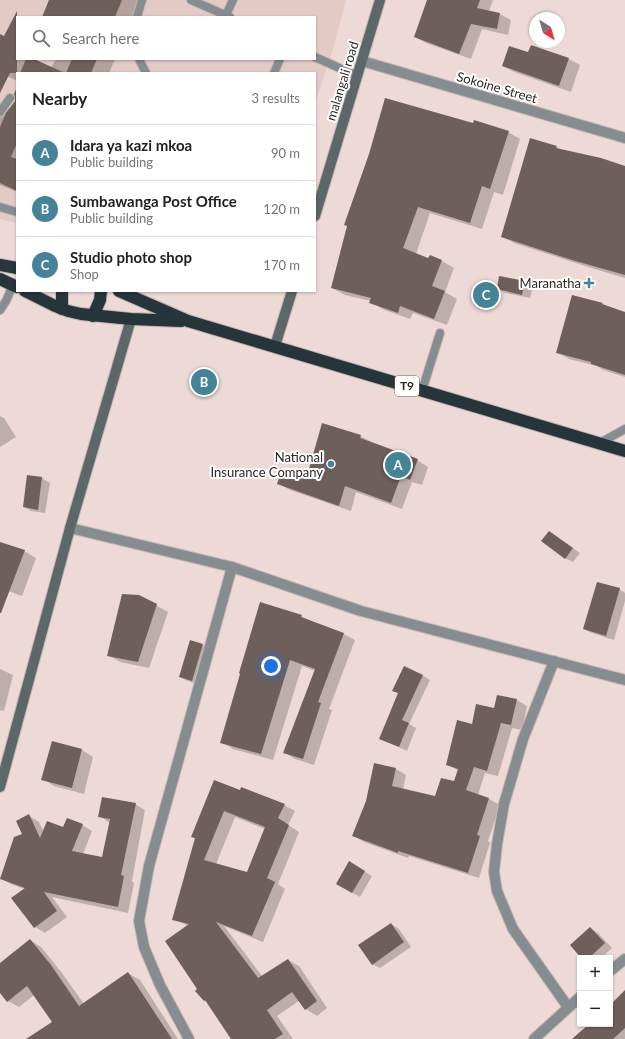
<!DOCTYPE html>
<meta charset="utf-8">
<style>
:root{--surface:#fff;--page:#f2f2f2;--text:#202124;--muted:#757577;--line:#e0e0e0;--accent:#458498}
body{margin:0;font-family:Lato,sans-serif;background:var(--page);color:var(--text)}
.controls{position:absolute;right:12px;bottom:12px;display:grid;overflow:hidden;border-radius:0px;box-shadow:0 1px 3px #0004}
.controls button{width:36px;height:36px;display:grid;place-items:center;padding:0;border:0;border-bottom:1px solid var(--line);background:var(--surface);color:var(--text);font:20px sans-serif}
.compass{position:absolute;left:529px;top:12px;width:36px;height:36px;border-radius:50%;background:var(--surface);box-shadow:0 1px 3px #0004;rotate:143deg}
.you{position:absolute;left:271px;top:666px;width:14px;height:14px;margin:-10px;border:3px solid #fff;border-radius:50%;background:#1a73e8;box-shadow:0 0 0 6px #1a73e833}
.badge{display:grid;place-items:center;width:26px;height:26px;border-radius:50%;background:var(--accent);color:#fff;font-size:13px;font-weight:700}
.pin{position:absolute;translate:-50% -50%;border:2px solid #fff;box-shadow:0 1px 4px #0006}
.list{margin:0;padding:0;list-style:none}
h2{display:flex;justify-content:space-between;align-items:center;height:52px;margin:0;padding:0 16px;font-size:17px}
h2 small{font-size:13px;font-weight:400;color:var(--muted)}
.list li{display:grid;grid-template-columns:26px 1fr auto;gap:12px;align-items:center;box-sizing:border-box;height:56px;padding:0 16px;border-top:1px solid var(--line)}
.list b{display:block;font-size:15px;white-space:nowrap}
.list p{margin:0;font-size:13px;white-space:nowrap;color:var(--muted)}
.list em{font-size:13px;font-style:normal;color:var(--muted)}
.icon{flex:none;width:22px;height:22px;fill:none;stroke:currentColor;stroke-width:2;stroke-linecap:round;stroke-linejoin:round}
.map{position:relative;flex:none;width:625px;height:1039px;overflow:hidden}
.search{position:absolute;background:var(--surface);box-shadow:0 1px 3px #0004;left:16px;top:16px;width:300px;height:44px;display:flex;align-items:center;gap:10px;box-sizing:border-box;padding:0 14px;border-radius:0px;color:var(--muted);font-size:15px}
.panel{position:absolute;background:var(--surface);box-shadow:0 1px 3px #0004;left:16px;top:72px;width:300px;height:220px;border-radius:0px}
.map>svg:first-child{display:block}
</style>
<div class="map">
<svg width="625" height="1039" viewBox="0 0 625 1039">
<rect width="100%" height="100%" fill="#eddad6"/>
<path fill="#e3cac4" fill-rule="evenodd" d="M 0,0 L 346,0 L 333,49 L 315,104 L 315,73 L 17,73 L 17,223 L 0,219 ZM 17,17 L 315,17 L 315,59 L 17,59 Z"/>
<g fill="#0003" fill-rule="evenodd">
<polygon points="50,0 140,0 132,17 43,17"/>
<polygon points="429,0 493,0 489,11 500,14 511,20 508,35 482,29 471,59 426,43 415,37"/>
<polygon points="17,22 17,59 36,59 35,61 51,68 56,59 115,59 109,73 17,73 17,81 0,72 0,35 5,37"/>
<polygon points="529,54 569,59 580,65 571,92 514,72 503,66"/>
<polygon points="0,103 10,109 17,111 17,192 0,185"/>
<polygon points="473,125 508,132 520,139 503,195 494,192 482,229 430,213 416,254 429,259 430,257 442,261 454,268 445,292 457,299 447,325 413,313 410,319 382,309 371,301 345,295 332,288"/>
<polygon points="556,147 562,150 625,167 625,278 585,266 514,243 502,236"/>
<polygon points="500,277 525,282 533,286 530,298 505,293 498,289"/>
<polygon points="573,296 602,304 625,313 625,377 603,370 597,366 569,359 557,352"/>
<polygon points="0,416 4,418 16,437 0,447"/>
<polygon points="360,436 372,442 417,460 428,467 422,485 412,482 402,509 356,492 351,511 290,490 279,484 307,477"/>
<polygon points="28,477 42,478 50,483 45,513 31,511 24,507"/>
<polygon points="550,532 580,553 573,562 565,558"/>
<polygon points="0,543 24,551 36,558 22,596 0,588"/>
<polygon points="619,589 625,593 625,601 614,640 592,633 584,629"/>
<polygon points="139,596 168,612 149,668 120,662 108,655"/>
<polygon points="301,616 313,622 344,634 355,640 329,709 332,710 314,765 295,759 284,752 315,671 302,666 273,760 233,749 222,742"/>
<polygon points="203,645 210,650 199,685 188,681 180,677"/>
<polygon points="0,669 13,675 4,711 0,710"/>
<polygon points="422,675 430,680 409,724 416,728 407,751 381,739"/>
<polygon points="517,700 527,706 522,730 512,728 498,776 485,773 478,795 489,799 500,805 488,841 490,843 479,878 409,856 408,858 364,842 354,836 396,769 406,775 403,790 436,797 455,783 459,771 447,764 473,725 495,709"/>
<polygon points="82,750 93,757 84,794 54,786 43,779"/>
<path d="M 240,791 L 284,805 L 295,811 L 288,825 L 299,832 L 278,884 L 285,889 L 263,942 L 224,926 L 262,976 L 288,960 L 299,966 L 327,1008 L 317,1016 L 306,1009 L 300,1000 L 277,1016 L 293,1039 L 232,1039 L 207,1002 L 204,1001 L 199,989 L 188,926 L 174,919 L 196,839 L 192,837 ZM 235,817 L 265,829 L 247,873 L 216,864 Z"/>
<polygon points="135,804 145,810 132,881 134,883 128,913 52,897 67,917 45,933 35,927 13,898 25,889 11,884 0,878 24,834 29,816 39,822 44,832 82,825 92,831 83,854 103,858 110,823 99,816"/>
<polygon points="350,863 372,876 360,897 337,884"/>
<polygon points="391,924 399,929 411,947 380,968 372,964"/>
<polygon points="590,928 598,933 612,948 601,958 583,958"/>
<polygon points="30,940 41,947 62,973 84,1004 128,973 140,980 178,1039 28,1039 53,1022 34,995 19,1007 8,1001 0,992 0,964"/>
<polygon points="625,992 625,1039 574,1039 591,1024 610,1024 610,1006"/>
</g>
<g fill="#6f5f5b" fill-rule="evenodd">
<polygon points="49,0 122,0 115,17 42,17"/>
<polygon points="427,0 480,0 477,8 500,13 497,29 471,24 459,54 414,37"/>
<polygon points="17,11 17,73 10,73 0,93 0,34 4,36"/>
<polygon points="531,45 569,58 559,86 502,66 509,46 528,52"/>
<polygon points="26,59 34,59 65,73 20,73"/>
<polygon points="72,59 97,59 91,73 66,73"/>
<polygon points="17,87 17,143 11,157 17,159 17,191 0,183 0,127 6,113 15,101 15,98 14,94"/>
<polygon points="385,98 473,123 474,120 509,131 490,189 482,186 470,223 418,207 403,248 428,258 430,255 442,260 432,286 445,291 434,319 400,306 398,313 369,303 371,298 331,288 347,226 344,225 369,154"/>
<polygon points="530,138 557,146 556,148 601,158 625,166 625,275 572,260 501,237"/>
<polygon points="499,276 525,281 522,295 497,289"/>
<polygon points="572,295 603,303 602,304 625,312 625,375 591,364 591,362 556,353"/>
<polygon points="322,423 361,435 360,438 418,459 410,480 401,476 391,503 345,486 339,506 277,484 282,469 307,476"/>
<polygon points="27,475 42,477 38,510 23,507"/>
<polygon points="549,531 573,548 565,559 541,541"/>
<polygon points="0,542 25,550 1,613 0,613"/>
<polygon points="597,582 620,588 606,636 583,629"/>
<polygon points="122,594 139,595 157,604 138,662 107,656"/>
<polygon points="260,602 302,615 301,617 344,633 318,702 321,703 303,759 283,753 315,669 290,660 261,754 220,743 240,674 239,673"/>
<polygon points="190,640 203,644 192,681 179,677"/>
<polygon points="404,666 423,675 402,720 409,723 399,747 379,739 398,693 392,691"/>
<polygon points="497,695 517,699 511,725 501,723 487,771 474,767 466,790 489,798 477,835 480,836 468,873 398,851 398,853 352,836 366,801 374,763 396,768 392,786 435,796 441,778 454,781 458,769 446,765 457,720 472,724 476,704 494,708"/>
<polygon points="52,741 82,749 72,788 41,780"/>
<path d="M 214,780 L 240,790 L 241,787 L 285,804 L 278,818 L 289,825 L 267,878 L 275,882 L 252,936 L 216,922 L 258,978 L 288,959 L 317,1001 L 305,1010 L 292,992 L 267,1010 L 283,1034 L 275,1039 L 231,1039 L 205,1000 L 204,1001 L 195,991 L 197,989 L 165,941 L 189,924 L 172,920 L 195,838 L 191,837 ZM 224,811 L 265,827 L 247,872 L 204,860 Z"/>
<polygon points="102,797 136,803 121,875 124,876 118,907 44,892 57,911 34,928 11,898 25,888 0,879 14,837 22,834 16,821 29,814 40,838 47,821 63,827 67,818 83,824 72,851 102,857 110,819 98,817"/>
<polygon points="349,861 365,871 352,893 336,884"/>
<polygon points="391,923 404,942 372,965 358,945"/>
<polygon points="590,927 605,943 589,958 581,958 570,945"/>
<polygon points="30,939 51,965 79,1006 128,972 172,1039 26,1039 52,1022 27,986 7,1002 0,993 0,963"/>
<polygon points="625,990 625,1028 613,1039 572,1039 589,1024 610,1024 610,1005"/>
</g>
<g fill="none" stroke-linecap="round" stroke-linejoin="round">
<defs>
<g id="lane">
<polyline points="191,0 230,17"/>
<polyline points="226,15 233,0"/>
<polyline points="137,17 142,0"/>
<polyline points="315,57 357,76"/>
<polyline points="139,59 146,73"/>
<polyline points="274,73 280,59"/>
<polyline points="0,112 10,98"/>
<polyline points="0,207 17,212"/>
<polyline points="0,310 6,301 13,285"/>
<polyline points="422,391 440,333"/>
<polyline points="598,444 625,429"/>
</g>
<g id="street">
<polyline points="362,61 625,138"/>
<polyline points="70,528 232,567 361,611 625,680"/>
<polyline points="554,661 523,739 504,804 497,844 494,872 497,891 513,929 568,1007"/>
<polyline points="610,971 625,959"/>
<polyline points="189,1039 160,985 144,947 139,921 149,866 232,567"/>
<polyline points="534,1039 580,997"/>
</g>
<g id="secondary">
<polyline points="315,216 380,0"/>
<polyline points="275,346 292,291"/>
<polyline points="0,787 70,528 131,319"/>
</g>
<g id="highway">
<polyline points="0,265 17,268"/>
<polyline points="0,279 17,287"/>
<polyline points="25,291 55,306 68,311 81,314 131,319 181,321"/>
<polyline points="119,291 188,321 625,451"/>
<polyline points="62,309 62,291"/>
<polyline points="93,316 100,300 101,291"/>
</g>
</defs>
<use href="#lane" stroke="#c7b6b3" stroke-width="10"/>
<use href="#street" stroke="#c7b6b3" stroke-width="12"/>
<use href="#secondary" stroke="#c7b6b3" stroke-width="12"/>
<use href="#highway" stroke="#c7b6b3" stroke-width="14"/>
<use href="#lane" stroke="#868d90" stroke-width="8"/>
<use href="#street" stroke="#868d90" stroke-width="10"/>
<use href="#secondary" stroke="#5c676a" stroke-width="10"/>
<use href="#highway" stroke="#26353a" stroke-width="12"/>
</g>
<g fill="#458498" stroke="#fff" stroke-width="1.5">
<path d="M587 277h4v4h4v4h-4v4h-4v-4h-4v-4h4z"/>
<circle cx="331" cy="464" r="4"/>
</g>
<g text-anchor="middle" stroke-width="4" stroke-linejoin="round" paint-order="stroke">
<rect fill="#fff" stroke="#6d6867" stroke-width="1" x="395" y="376" width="24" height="20" rx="3"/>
<g font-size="12" font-weight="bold" fill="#2e2726">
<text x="407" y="390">T9</text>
</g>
<g font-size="13" fill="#2e2726" stroke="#fff">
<text transform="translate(342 81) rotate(-73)" y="5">malangali road</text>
<text transform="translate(497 87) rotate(16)" y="5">Sokoine Street</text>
</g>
<g font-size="13" fill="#2e2726" stroke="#fff" text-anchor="end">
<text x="581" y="288">Maranatha</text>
<text x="323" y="462">National<tspan x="323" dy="15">Insurance Company</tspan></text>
</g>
</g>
</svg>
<div class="controls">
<button>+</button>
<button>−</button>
</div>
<svg class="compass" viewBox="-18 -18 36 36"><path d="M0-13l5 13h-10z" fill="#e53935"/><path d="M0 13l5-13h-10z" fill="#757577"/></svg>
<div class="you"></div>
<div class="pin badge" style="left:398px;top:465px">A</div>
<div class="pin badge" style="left:204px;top:382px">B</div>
<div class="pin badge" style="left:486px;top:295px">C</div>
<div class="search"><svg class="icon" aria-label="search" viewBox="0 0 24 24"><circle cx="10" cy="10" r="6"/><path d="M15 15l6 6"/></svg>Search here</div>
<section class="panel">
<h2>Nearby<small>3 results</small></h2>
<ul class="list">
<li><span class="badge">A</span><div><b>Idara ya kazi mkoa</b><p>Public building</p></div><em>90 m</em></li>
<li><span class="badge">B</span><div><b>Sumbawanga Post Office</b><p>Public building</p></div><em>120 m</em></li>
<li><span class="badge">C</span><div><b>Studio photo shop</b><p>Shop</p></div><em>170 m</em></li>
</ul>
</section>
</div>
